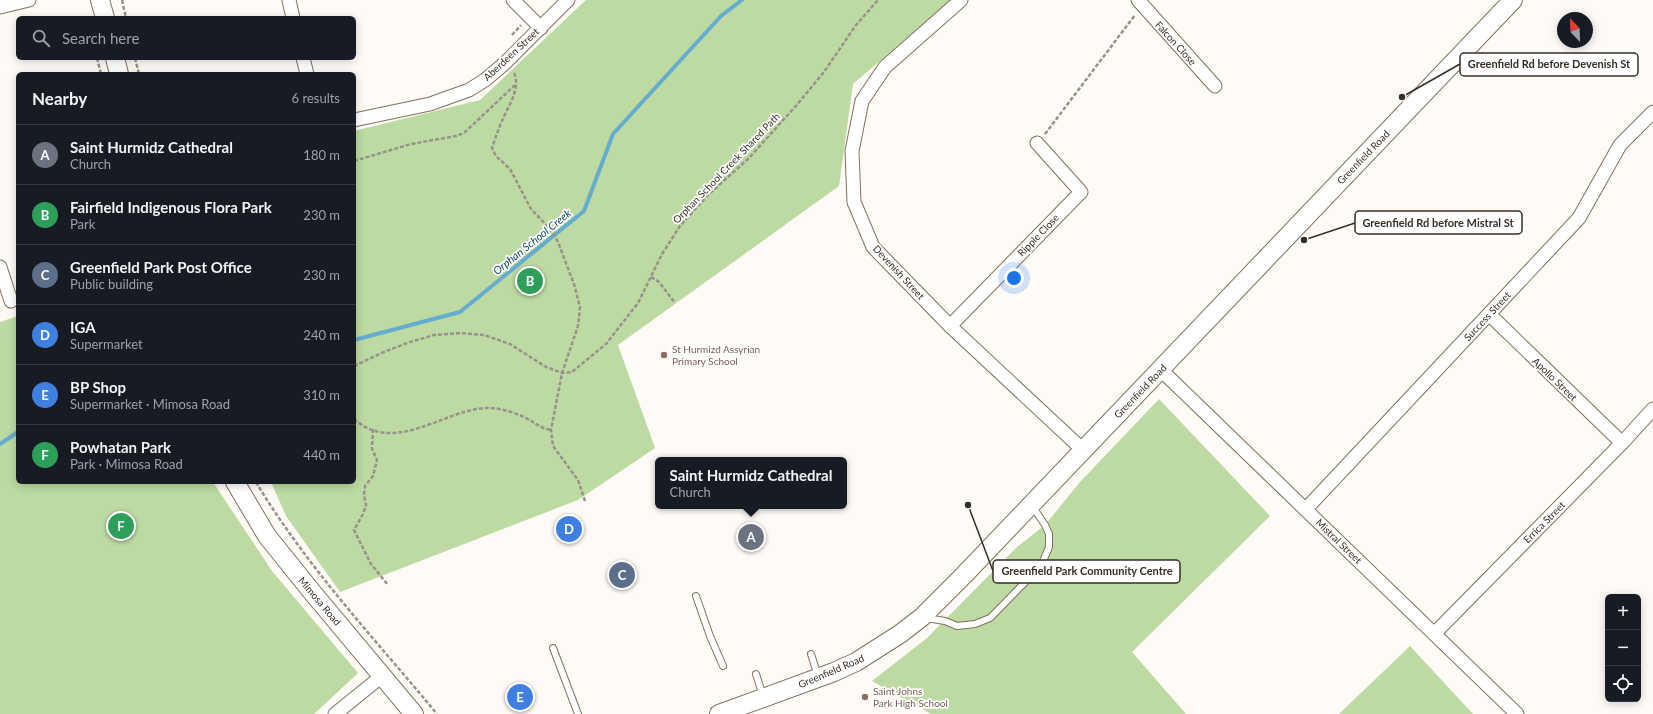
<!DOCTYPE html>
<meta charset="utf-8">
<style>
:root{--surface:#171b24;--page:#242831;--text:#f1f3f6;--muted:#9ea1a6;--line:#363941;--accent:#8c9099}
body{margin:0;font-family:Lato,sans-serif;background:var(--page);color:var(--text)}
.controls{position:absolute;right:12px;bottom:12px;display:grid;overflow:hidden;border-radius:6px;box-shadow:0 2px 10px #0003}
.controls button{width:36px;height:36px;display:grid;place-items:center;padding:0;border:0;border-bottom:1px solid var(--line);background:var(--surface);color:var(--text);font:20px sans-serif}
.compass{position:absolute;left:1557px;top:12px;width:36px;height:36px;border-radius:50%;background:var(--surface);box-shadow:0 2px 10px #0003;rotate:337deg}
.you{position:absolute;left:1014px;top:278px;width:14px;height:14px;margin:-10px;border:3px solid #fff;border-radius:50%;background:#1a73e8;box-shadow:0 0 0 6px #1a73e833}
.badge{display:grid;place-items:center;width:26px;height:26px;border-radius:50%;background:var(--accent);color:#fff;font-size:13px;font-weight:700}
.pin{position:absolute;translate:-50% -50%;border:2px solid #fff;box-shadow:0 1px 4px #0006}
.popup{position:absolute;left:655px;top:457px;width:192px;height:52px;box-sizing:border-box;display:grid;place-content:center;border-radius:6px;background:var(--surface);filter:drop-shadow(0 1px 3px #0005);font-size:13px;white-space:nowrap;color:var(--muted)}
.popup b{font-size:15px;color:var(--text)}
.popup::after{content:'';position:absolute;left:50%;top:100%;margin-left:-8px;border:8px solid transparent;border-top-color:var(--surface)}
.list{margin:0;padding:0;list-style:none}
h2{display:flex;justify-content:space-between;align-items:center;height:52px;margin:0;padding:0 16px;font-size:17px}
h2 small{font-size:13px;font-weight:400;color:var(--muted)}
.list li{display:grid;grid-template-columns:26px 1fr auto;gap:12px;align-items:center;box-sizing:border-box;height:60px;padding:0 16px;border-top:1px solid var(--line)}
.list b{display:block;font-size:15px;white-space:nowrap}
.list p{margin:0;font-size:13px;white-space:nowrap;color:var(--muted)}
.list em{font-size:13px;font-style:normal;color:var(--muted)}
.icon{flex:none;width:22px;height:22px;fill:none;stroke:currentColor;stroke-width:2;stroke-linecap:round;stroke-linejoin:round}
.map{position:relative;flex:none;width:1653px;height:714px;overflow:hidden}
.search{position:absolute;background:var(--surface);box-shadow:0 2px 10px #0003;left:16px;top:16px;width:340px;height:44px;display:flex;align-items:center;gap:10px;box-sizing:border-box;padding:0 14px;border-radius:6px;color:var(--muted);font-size:15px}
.panel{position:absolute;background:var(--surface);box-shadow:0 2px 10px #0003;left:16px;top:72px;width:340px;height:412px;border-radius:6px}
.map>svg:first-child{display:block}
</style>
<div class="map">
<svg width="1653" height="714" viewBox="0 0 1653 714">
<rect width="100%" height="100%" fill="#fefaf6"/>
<g fill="#bddaa2">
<polygon points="586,0 951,0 853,84 839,186 618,345 655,448 578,500 340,592 286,516 271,482 354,482 354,131 480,100"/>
<polygon points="18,316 18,482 213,482 272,571 358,673 314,714 0,714 0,322"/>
<polygon points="1159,399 1270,516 1132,652 1186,714 931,714 872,681 927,638 1017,547 1045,525 1080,482"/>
<polygon points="1410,646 1473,714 1339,714"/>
</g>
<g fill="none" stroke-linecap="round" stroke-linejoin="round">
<g stroke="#66acce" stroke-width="4">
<polyline points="354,340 460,312 584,211 613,134 721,16 742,0"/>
<polyline points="0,444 18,432"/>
</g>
<defs>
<g id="lane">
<polyline points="696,596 710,636 723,666"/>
<polyline points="926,618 945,621 957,626 975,624 990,618 1041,566 1049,547 1049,534 1045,525 1033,507"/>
<polyline points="553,648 578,714"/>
<polyline points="811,654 818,676"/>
<polyline points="756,674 763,696"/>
</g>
<g id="street">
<polyline points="289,0 293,18"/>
<polyline points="513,0 541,28"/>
<polyline points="961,0 885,67 862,101 852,151 854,202 873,247 950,326 1083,450"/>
<polyline points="1138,0 1215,86"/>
<polyline points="0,7 29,0"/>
<polyline points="303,58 307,74"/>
<polyline points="354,120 430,104 469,90 485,80 505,63 568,0"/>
<polyline points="0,267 11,301"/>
<polyline points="1489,314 1622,443"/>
<polyline points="950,326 1081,192 1037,143"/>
<polyline points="1160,369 1517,714"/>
<polyline points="1306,509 1579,218 1620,145 1653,112"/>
<polyline points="1434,634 1622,443 1653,409"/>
<polyline points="335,714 382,676"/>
</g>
<g id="secondary">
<polyline points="100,0 105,18"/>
<polyline points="115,58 119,74"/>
<polyline points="235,482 267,536 312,592 414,714"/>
<polyline points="719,714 834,672 856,662 900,634 922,617 964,575 1513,0"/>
</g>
</defs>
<use href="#lane" stroke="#81705d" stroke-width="8"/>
<use href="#street" stroke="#81705d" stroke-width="15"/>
<use href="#secondary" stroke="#81705d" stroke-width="20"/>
<g stroke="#98928b" stroke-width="2.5" stroke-dasharray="4 2" stroke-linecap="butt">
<polyline points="122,0 126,18"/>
<polyline points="512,35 521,25"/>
<polyline points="97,58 101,74"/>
<polyline points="135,58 139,74"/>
<path d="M 514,73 C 521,89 508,106 502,121 C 498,130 495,139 492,148 L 496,156 L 510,169 L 531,209 L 551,230 L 558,242 L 574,284 L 580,307 L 578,326 L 562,373 L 551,430 L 553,446 L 578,480 L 585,501"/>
<polyline points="1045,134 1135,15"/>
<polyline points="354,161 411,144 456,136 464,133 515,85"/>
<polyline points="651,277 659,282 675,303"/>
<polyline points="354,366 384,352 407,343 434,335 460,333 484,335 510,344 546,367 562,373 572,372 606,344 638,303 662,254 680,226 708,195 749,158 795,107 824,72 856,25 878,0"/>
<path d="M 354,419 C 394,455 442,411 485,408 C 497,407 513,412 524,417 C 535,422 539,428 551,430"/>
<polyline points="373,429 372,449 377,460 373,476 365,486 364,495 366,505 363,514 354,530 371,564 388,585"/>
<path d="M 256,482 C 306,566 375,639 437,714"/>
</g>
<use href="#lane" stroke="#fff" stroke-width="6"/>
<use href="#street" stroke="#fff" stroke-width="13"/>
<use href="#secondary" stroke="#fff" stroke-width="18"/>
</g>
<g fill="#8d6e63" stroke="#fff" stroke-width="1.5">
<circle cx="664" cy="355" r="4"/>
<circle cx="865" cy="697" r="4"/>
</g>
<g text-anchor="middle" stroke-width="3.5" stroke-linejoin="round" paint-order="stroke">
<g font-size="10" fill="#362e26" stroke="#fff">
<text transform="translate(1176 43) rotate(48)" y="4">Falcon Close</text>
<text transform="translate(511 54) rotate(-43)" y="4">Aberdeen Street</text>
<text transform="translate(1363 157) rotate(-46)" y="4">Greenfield Road</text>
<text transform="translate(726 168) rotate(-46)" y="4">Orphan School Creek Shared Path</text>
<text transform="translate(1038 235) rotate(-46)" y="4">Ripple Close</text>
<text transform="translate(899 272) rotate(47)" y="4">Devenish Street</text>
<text transform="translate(1487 316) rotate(-47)" y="4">Success Street</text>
<text transform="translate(1555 379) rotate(44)" y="4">Apollo Street</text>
<text transform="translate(1140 391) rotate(-46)" y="4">Greenfield Road</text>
<text transform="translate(1544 522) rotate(-45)" y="4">Errica Street</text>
<text transform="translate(1339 541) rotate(44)" y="4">Mistral Street</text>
<text transform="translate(320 601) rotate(50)" y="4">Mimosa Road</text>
<text transform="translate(831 671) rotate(-23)" y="4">Greenfield Road</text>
</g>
<g font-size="10" fill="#785e54" stroke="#fff" text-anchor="start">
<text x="672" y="353">St Hurmizd Assyrian<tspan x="672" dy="12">Primary School</tspan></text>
<text x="873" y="695">Saint Johns<tspan x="873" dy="12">Park High School</tspan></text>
</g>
<g font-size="11" font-style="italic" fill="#104a62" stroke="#fff">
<text transform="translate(532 242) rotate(-39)" y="4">Orphan School Creek</text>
</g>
</g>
<path fill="none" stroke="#362e26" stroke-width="1.5" d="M1402 97L1460 64M1304 240L1355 223M968 505L993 571"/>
<g fill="#362e26" stroke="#fff" stroke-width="1.5">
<circle cx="1402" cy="97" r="4"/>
<circle cx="1304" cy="240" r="4"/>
<circle cx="968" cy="505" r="4"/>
</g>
<g fill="#fff" stroke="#362e26" stroke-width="1.5">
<rect x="1460" y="53" width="178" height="23" rx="4"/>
<rect x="1355" y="211" width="167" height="23" rx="4"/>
<rect x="993" y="560" width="187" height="23" rx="4"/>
</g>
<g font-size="11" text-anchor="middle" font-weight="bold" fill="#362e26">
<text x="1549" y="68">Greenfield Rd before Devenish St</text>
<text x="1438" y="227">Greenfield Rd before Mistral St</text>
<text x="1087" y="575">Greenfield Park Community Centre</text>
</g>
</svg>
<div class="controls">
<button>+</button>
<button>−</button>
<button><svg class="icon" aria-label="locate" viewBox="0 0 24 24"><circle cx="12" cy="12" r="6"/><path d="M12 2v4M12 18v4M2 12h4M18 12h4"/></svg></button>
</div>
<svg class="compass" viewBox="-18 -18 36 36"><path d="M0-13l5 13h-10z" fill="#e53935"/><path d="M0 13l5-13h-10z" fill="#9ea1a6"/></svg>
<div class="you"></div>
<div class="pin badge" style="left:751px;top:537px;background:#6b7280">A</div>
<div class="popup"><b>Saint Hurmidz Cathedral</b>Church</div>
<div class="pin badge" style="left:530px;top:281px;background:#2e9e5b">B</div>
<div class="pin badge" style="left:622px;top:575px;background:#5c6f8a">C</div>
<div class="pin badge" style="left:569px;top:529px;background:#3f7fe0">D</div>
<div class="pin badge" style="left:520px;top:697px;background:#3f7fe0">E</div>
<div class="pin badge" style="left:121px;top:526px;background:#2e9e5b">F</div>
<div class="search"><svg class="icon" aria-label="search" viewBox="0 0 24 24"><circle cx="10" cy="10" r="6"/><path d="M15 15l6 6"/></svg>Search here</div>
<section class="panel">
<h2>Nearby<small>6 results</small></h2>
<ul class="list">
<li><span class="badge" style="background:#6b7280">A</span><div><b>Saint Hurmidz Cathedral</b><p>Church</p></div><em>180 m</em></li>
<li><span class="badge" style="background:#2e9e5b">B</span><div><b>Fairfield Indigenous Flora Park</b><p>Park</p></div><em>230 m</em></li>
<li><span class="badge" style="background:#5c6f8a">C</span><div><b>Greenfield Park Post Office</b><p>Public building</p></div><em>230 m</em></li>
<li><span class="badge" style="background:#3f7fe0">D</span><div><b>IGA</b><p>Supermarket</p></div><em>240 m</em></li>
<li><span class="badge" style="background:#3f7fe0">E</span><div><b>BP Shop</b><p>Supermarket · Mimosa Road</p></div><em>310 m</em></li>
<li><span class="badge" style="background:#2e9e5b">F</span><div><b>Powhatan Park</b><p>Park · Mimosa Road</p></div><em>440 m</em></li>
</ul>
</section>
</div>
